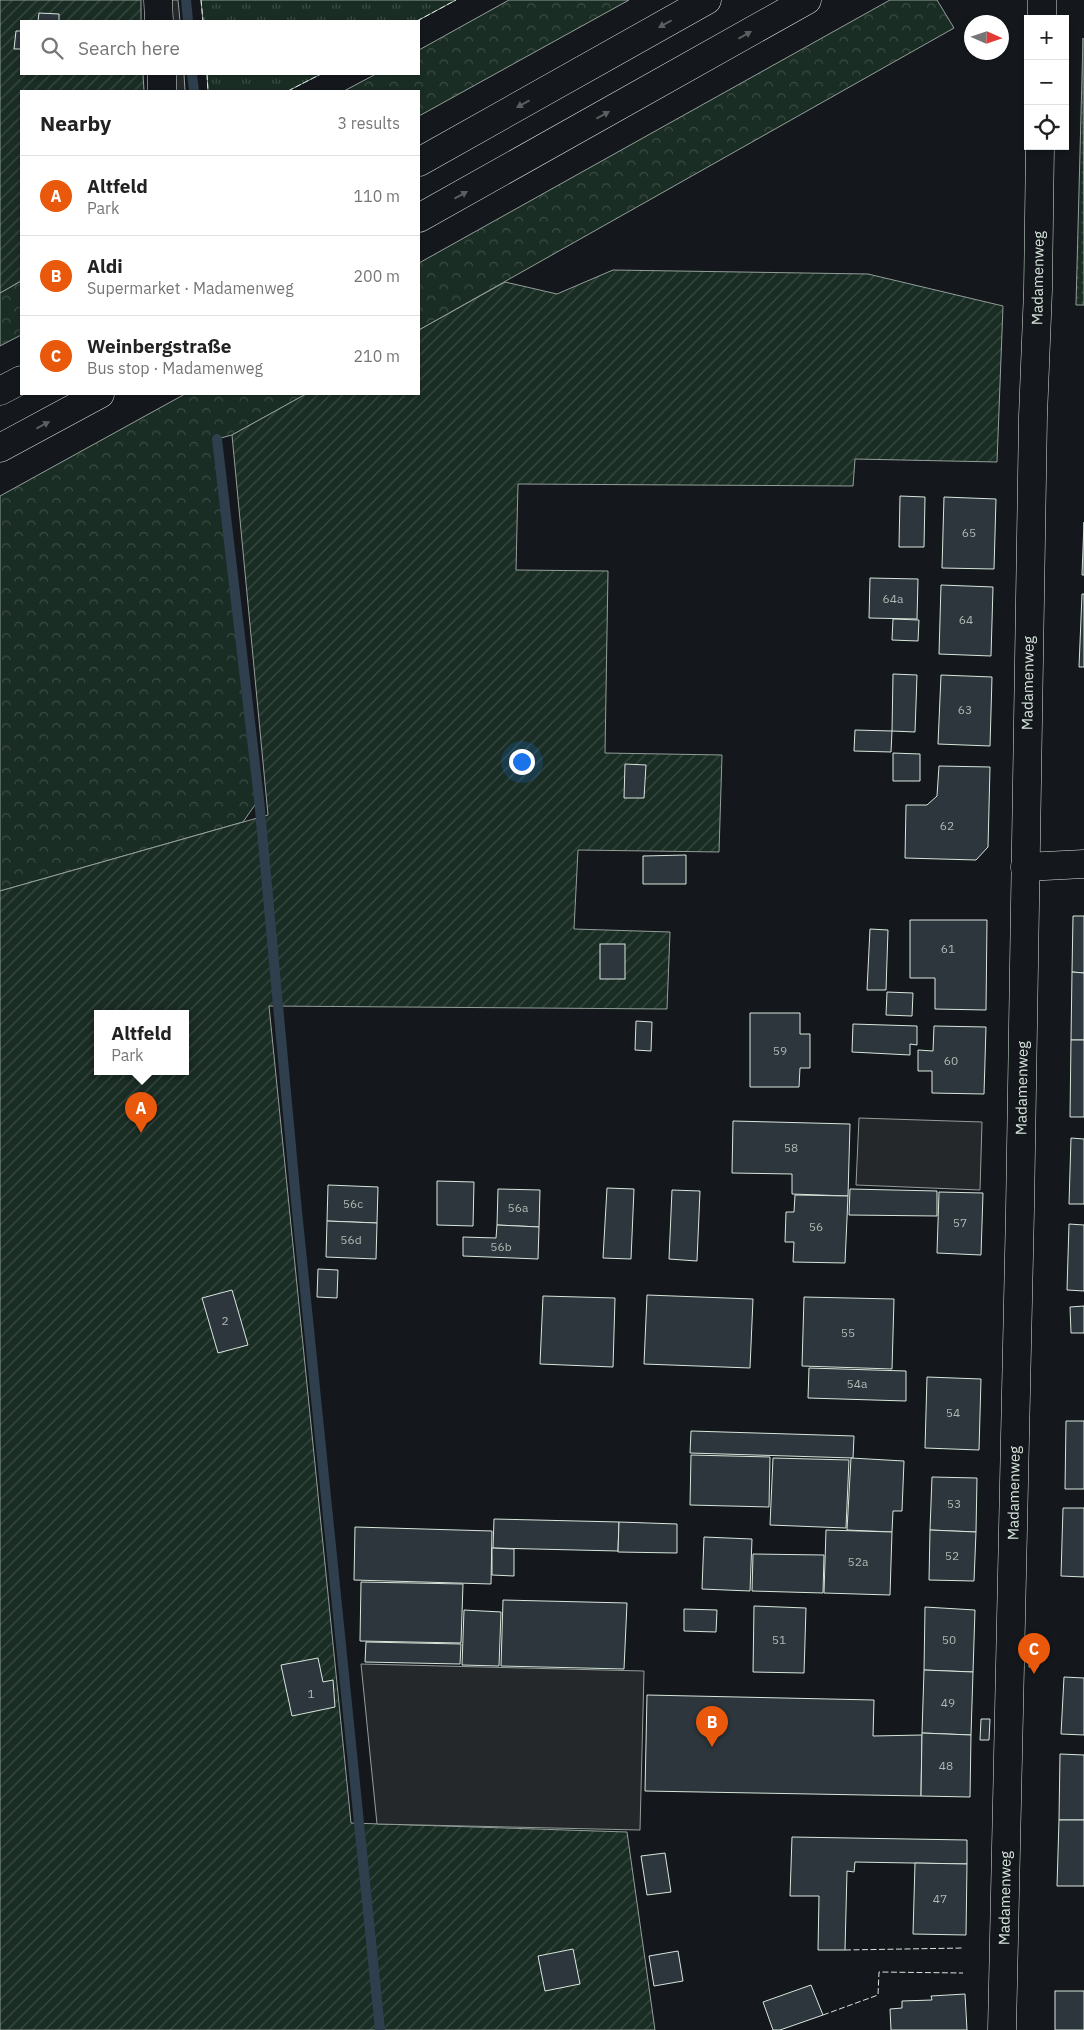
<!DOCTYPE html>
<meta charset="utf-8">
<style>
:root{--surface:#fff;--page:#f2f2f2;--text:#222;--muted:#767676;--line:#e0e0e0;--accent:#ea580c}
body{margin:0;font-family:"IBM Plex Sans",sans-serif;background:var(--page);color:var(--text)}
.controls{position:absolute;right:15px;top:15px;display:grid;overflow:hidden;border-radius:0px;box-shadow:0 1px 4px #0004}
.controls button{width:45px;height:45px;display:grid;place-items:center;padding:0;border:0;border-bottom:1px solid var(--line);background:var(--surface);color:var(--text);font:25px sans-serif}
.compass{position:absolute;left:964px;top:15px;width:45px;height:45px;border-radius:50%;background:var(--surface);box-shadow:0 1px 4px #0004;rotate:93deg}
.you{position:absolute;left:521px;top:761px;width:18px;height:18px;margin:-12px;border:4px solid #fff;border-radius:50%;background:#1a73e8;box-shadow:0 0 0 8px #1a73e833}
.badge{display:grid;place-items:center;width:32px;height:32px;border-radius:50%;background:var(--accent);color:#fff;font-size:16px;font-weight:700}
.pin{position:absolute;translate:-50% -41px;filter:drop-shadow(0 1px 2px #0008)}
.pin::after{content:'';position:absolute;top:26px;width:18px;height:15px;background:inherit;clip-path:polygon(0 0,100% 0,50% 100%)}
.popup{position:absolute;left:94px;top:1010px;width:95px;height:65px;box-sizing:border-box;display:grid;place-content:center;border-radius:0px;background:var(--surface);filter:drop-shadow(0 1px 4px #0005);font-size:16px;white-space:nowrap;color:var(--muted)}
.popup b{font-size:19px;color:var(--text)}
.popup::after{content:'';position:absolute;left:50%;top:100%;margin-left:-10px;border:10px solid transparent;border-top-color:var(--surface)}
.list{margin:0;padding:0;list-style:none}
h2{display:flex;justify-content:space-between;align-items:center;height:65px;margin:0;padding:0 20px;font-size:21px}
h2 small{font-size:16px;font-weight:400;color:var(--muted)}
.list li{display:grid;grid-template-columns:32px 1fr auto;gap:15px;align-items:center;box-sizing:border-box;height:80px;padding:0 20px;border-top:1px solid var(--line)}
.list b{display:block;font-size:19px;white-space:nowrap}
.list p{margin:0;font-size:16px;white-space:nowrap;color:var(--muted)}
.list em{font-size:16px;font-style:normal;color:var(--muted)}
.icon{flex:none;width:28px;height:28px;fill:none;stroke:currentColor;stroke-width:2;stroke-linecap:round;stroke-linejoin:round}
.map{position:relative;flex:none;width:1084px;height:2030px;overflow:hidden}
.search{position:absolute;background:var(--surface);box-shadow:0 1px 4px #0004;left:20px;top:20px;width:400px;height:55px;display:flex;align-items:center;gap:12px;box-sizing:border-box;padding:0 18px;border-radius:0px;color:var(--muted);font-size:19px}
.panel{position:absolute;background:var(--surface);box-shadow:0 1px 4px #0004;left:20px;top:90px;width:400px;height:305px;border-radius:0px}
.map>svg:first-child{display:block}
</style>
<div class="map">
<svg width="1084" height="2030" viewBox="0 0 1084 2030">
<defs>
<pattern id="grass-dots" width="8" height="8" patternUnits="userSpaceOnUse" patternTransform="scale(1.25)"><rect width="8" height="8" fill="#1a2d24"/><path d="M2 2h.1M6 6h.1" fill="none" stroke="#3b4b43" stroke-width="1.8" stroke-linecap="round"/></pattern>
<pattern id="forest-crowns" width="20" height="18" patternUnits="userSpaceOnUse" patternTransform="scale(1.25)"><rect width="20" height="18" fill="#1a2d24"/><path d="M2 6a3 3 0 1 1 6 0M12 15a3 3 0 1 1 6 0" fill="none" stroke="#3b4b43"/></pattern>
<pattern id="park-tufts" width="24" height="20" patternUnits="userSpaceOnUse" patternTransform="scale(1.25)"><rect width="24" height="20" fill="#1a2d24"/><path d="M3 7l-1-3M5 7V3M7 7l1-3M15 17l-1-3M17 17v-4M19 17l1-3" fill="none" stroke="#3b4b43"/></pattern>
<pattern id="garden-furrows" width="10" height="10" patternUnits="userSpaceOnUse" patternTransform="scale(1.25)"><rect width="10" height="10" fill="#1a2d24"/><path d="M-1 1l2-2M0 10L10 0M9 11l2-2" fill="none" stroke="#3b4b43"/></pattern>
</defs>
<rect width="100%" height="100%" fill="#14181c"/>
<polygon fill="url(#grass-dots)" stroke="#939e99" points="1083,38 1084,305 1076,305"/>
<g fill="url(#forest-crowns)" stroke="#939e99">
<polygon points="509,0 629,0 419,116 419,91 344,91 376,74 419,74 419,50"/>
<polygon points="890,0 937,0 954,28 419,330 419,263"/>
<polygon points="21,281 21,335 0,346 0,293"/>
<polygon points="185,394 306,394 232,435 217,439 259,799 243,822 0,891 0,496"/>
</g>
<g fill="url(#park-tufts)" stroke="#939e99">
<polygon points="201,0 456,0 417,21 203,21"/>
<polygon points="207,74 321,74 288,91 208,91"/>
</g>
<g fill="url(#garden-furrows)" stroke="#939e99" fill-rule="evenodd">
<polygon points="0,0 141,0 141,21 21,21 21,74 143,74 144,91 21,91 21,281 0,293"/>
<path d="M 613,270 L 868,274 L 1003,306 L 997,462 L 855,459 L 853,486 L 518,484 L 516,570 L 608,571 L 605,753 L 722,755 L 719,852 L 578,850 L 574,929 L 670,932 L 667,1009 L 269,1006 L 351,1823 L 627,1832 L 655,2030 L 0,2030 L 0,891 L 268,815 L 232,435 L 306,394 L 419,394 L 419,330 L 505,282 L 557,294 ZM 97,1014 L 185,1014 L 185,1072 L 97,1072 Z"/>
</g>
<g fill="#24282b" stroke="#939e99">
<polygon points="167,0 178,0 180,21 168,21"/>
<polygon points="173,74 184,74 185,91 174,91"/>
<polygon points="859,1118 982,1122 980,1190 856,1185"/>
<polygon points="361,1664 644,1671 640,1830 377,1824"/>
</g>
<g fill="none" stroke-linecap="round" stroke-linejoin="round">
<g stroke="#2f3f4d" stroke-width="10">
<polyline points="186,0 188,21"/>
<polyline points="192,74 194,91"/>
<polyline points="217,439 259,799 296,1201 380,2030"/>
</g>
</g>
<g fill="#2c363c" stroke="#d8e6dc">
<polygon points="39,13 59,14 59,21 38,21"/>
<polygon points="16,31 21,31 21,49 14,49"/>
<polygon points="900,496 925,497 924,547 899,547"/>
<polygon points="944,497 996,499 994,569 942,568"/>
<polygon points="1084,522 1084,575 1082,575"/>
<polygon points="870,578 918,579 917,619 869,618"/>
<polygon points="941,585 993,587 991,656 939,654"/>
<polygon points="1082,594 1084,594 1084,667 1079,667"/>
<polygon points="893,619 919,620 918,641 892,640"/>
<polygon points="893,674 917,675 915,732 892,731"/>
<polygon points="941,675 992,677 990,746 938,744"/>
<polygon points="855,730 892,731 891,752 854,751"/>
<polygon points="893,753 920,754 920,781 893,781"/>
<polygon points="625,764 646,765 644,798 624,798"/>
<polygon points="939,766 990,767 988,847 976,860 905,858 906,805 927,805 937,796"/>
<polygon points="686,855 686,884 643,884 643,856"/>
<polygon points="1073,916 1084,916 1084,973 1072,972"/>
<polygon points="910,920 987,920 986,1010 935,1009 935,978 910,978"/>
<polygon points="870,929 888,930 886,990 867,990"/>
<rect x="600" y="944" width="25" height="35"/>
<polygon points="1072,972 1084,973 1084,1040 1071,1040"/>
<polygon points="887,992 913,993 912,1016 886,1015"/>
<polygon points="750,1013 800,1013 800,1034 810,1034 810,1068 800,1068 799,1087 750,1087"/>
<polygon points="636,1021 652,1022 651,1051 635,1050"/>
<polygon points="853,1024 917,1026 917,1045 910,1044 910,1055 852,1052"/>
<polygon points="934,1026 986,1027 984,1094 932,1093 932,1071 918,1071 918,1050 933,1051"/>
<polygon points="1071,1040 1084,1040 1084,1117 1070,1117"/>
<polygon points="733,1121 850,1124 848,1196 792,1194 792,1174 732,1173"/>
<polygon points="1071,1138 1084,1139 1084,1204 1069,1204"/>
<polygon points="437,1181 474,1182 473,1226 437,1225"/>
<polygon points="328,1185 378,1187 377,1223 327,1221"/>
<polygon points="607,1188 634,1189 631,1259 603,1258"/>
<polygon points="498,1189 540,1190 539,1227 497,1225"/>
<polygon points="850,1189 937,1191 937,1216 849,1215"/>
<polygon points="672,1190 700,1191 697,1261 669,1259"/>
<polygon points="939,1192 983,1193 981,1255 937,1253"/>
<polygon points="795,1195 848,1196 845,1263 793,1262 794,1242 785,1242 786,1212 794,1212"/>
<polygon points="327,1221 377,1223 376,1259 326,1257"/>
<polygon points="1069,1224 1084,1225 1084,1291 1067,1290"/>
<polygon points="497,1225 539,1227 538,1259 463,1256 463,1237 496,1238"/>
<polygon points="318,1269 338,1270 337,1298 317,1297"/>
<polygon points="232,1290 248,1345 218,1353 202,1298"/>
<polygon points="647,1295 753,1299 750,1368 644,1364"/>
<polygon points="543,1296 615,1298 613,1367 540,1364"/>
<polygon points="804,1297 894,1299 892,1369 802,1366"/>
<polygon points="1084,1306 1084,1333 1071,1333 1070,1307"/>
<polygon points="809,1368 906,1371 906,1401 808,1398"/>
<polygon points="927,1377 981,1379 979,1450 925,1448"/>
<polygon points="1066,1421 1084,1421 1084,1489 1065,1489"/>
<polygon points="691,1431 854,1436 853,1458 690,1453"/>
<polygon points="691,1455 770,1457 769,1507 690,1505"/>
<polygon points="773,1458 849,1460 846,1528 770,1525"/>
<polygon points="851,1458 904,1461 902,1511 893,1511 892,1532 847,1530"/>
<polygon points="932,1477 977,1478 976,1532 930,1530"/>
<polygon points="1063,1508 1084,1508 1084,1577 1061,1576"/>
<polygon points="494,1519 619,1522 618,1551 493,1548"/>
<polygon points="619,1522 677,1524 677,1553 618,1552"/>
<polygon points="355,1527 492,1531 491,1584 354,1580"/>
<polygon points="826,1530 892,1532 890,1595 824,1593"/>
<polygon points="930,1530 976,1532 974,1581 929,1580"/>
<polygon points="704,1537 752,1539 750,1591 702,1589"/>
<polygon points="492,1548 514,1549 514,1576 492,1575"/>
<polygon points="753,1554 824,1555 823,1593 752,1591"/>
<polygon points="361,1582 463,1584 461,1643 360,1641"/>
<polygon points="503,1600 627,1603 624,1669 501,1666"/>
<polygon points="754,1606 806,1608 804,1673 753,1672"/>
<polygon points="925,1607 975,1610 973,1672 924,1670"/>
<polygon points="684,1609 717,1610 716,1632 684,1631"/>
<polygon points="464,1610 501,1612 499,1666 462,1665"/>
<polygon points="366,1642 461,1644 460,1664 365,1662"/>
<polygon points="1030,1644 1040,1645 1038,1667 1029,1667"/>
<polygon points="318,1658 323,1682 333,1680 335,1707 292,1716 281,1665"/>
<polygon points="924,1670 973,1672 971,1735 922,1733"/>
<polygon points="1064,1677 1084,1678 1084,1735 1061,1734"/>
<polygon points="647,1695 874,1700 873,1736 922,1735 921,1796 645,1791"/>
<polygon points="981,1719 990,1719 989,1740 980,1740"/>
<polygon points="922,1733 971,1735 970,1797 921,1796"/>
<polygon points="1060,1754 1084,1755 1084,1820 1059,1820"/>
<polygon points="1059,1820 1084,1820 1084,1886 1057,1886"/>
<polygon points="792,1837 967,1840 967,1864 855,1862 854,1872 847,1871 845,1950 818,1950 819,1896 790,1896"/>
<polygon points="665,1853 671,1892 647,1895 641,1856"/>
<polygon points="915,1863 967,1864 966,1935 913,1934"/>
<polygon points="573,1949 580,1984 545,1991 538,1956"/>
<polygon points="678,1951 683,1981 654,1986 649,1956"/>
<polygon points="811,1985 823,2015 780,2030 773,2030 763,2002"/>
<rect x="1055" y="1991" width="29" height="39"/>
<polygon points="965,1994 967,2030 891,2030 890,2009 902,2008 902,2001 932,2000 931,1996"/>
</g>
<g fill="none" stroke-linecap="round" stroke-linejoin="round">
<defs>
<g id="street">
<polyline points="158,0 159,21"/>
<polyline points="1042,19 1042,0"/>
<polyline points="162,74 162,91"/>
<polyline points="1025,867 1084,864"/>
<polyline points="1002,2030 1020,1210 1033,416 1038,290 1040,146"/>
</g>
<g id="highway">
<polyline points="419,162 707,0"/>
<polyline points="419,218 807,0"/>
<polyline points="0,391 21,380"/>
<polyline points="0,448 100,394"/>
</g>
</defs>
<use href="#street" stroke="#d8e6dc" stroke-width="29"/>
<use href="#highway" stroke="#d8e6dc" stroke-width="29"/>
<use href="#street" stroke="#14181c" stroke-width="28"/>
<use href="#highway" stroke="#14181c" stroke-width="28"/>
<g stroke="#d8e6dc" stroke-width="1" stroke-dasharray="6 2.5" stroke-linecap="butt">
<polyline points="201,0 203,21"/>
<polyline points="417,21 456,0"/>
<polyline points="207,74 208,91"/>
<polyline points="288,91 321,74"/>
<polyline points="845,1950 964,1948"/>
<polyline points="823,2015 878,1995 879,1972 963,1973"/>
</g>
</g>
<defs><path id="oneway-solid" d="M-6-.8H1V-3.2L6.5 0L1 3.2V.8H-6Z" transform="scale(1.25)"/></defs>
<g fill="#59605f">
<use href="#oneway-solid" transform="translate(665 24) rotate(151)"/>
<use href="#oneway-solid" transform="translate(745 35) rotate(-29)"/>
<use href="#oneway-solid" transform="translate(523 104) rotate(151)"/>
<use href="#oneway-solid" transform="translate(603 115) rotate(-29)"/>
<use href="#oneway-solid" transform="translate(461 195) rotate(-29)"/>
<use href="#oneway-solid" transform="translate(43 425) rotate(-28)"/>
</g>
<g text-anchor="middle" stroke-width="4" stroke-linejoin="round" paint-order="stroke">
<g font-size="12" fill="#adbab4">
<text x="969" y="537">65</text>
<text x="893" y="603">64a</text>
<text x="966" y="624">64</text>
<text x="965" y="714">63</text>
<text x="947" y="830">62</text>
<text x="948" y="953">61</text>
<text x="780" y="1055">59</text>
<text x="951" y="1065">60</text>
<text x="791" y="1152">58</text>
<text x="353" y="1208">56c</text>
<text x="518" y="1212">56a</text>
<text x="960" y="1227">57</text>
<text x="816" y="1231">56</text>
<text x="351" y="1244">56d</text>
<text x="501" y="1251">56b</text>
<text x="225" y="1325">2</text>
<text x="848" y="1337">55</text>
<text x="857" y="1388">54a</text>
<text x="953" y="1417">54</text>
<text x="954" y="1508">53</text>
<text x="952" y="1560">52</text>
<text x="858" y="1566">52a</text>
<text x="779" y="1644">51</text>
<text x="949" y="1644">50</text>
<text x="311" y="1698">1</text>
<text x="948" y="1707">49</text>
<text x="946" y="1770">48</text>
<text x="940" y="1903">47</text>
</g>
<g font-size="15" fill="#d8e6dc" stroke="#14181c">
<text transform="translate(1038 278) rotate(-89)" y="5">Madamenweg</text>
<text transform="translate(1028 683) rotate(-89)" y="5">Madamenweg</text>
<text transform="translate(1022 1088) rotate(-89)" y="5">Madamenweg</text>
<text transform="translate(1014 1493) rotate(-89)" y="5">Madamenweg</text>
<text transform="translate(1005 1898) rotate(-89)" y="5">Madamenweg</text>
</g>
</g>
</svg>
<div class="controls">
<button>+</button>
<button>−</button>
<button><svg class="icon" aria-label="locate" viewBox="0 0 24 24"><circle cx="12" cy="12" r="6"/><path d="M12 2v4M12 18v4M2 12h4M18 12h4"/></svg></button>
</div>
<svg class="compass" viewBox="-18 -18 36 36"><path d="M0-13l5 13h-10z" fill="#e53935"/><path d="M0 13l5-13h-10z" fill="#767676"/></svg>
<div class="you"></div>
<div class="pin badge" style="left:141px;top:1133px">A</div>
<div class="popup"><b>Altfeld</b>Park</div>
<div class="pin badge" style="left:712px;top:1747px">B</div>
<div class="pin badge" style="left:1034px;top:1674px">C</div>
<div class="search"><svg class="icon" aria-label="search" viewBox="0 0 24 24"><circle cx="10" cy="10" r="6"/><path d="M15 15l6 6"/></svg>Search here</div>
<section class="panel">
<h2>Nearby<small>3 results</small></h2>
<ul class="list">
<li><span class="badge">A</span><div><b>Altfeld</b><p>Park</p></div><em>110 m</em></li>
<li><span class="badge">B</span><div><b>Aldi</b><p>Supermarket · Madamenweg</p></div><em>200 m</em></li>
<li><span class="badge">C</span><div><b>Weinbergstraße</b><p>Bus stop · Madamenweg</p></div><em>210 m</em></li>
</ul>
</section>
</div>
